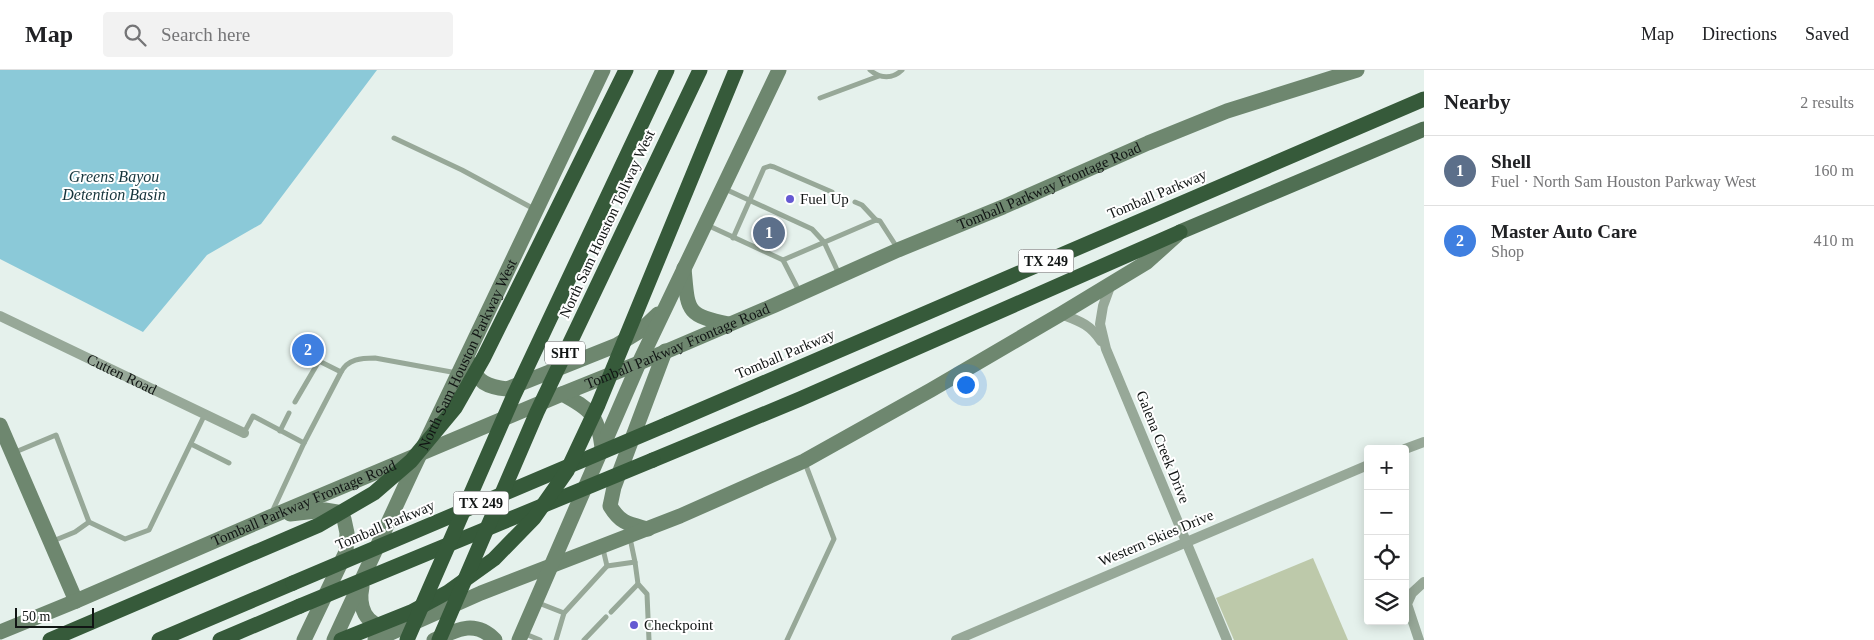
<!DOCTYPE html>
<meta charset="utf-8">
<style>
:root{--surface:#fff;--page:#f2f2f2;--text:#202124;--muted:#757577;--line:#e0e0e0;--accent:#ea580c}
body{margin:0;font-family:Georgia,serif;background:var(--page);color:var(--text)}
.controls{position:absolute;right:15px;bottom:15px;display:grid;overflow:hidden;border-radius:5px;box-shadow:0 2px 12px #0003}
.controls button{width:45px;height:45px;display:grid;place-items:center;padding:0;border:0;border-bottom:1px solid var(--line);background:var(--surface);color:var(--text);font:25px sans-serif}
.scale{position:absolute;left:15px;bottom:12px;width:79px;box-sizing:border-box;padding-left:5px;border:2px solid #111514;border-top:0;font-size:14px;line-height:18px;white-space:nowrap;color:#111514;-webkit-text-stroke:4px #fff;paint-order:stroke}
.you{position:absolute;left:965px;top:314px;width:18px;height:18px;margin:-12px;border:4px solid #fff;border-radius:50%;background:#1a73e8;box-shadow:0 0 0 8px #1a73e833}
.badge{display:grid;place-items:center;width:32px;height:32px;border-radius:50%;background:var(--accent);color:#fff;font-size:16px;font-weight:700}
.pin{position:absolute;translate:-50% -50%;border:2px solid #fff;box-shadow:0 1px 5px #0006}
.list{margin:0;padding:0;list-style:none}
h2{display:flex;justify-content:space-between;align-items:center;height:65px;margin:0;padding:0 20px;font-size:21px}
h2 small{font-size:16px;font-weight:400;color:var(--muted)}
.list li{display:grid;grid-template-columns:32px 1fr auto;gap:15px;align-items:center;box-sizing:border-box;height:70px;padding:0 20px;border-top:1px solid var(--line)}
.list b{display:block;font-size:19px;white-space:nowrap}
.list p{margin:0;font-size:16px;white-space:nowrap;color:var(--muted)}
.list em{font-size:16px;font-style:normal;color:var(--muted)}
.icon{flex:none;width:28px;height:28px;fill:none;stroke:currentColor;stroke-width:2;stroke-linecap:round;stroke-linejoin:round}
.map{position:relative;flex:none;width:1424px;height:570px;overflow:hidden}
header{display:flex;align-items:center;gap:30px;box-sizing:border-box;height:70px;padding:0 25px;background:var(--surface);border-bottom:1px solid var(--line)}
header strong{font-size:24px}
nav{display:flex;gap:28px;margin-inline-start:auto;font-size:18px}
.search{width:350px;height:45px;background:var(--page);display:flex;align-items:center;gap:12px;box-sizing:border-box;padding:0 18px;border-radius:5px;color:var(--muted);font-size:19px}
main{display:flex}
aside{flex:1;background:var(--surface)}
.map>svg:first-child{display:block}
</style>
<header>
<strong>Map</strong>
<div class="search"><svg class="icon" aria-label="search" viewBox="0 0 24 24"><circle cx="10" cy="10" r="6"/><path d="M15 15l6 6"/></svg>Search here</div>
<nav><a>Map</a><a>Directions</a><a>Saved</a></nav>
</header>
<main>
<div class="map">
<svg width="1424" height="570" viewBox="0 0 1424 570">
<rect width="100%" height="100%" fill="#e5f1ec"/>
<polygon fill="#bdc9aa" points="1313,488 1348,570 1234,570 1216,528"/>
<polygon fill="#8bc9d8" points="0,0 377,0 261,154 207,185 143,262 0,189"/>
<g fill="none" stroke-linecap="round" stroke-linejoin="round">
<g stroke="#97a898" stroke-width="5">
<path d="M 870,0 C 880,9 893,9 902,0"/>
<polyline points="820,28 879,6"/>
<polyline points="394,68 462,100 536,140"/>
<polyline points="725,119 812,159 824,172 839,204"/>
<polyline points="855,132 862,135 876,150"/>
<polyline points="707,155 783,190 799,221"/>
<polyline points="733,168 764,98 770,96 774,97 832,122"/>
<polyline points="783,190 876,150 880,151 898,179"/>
<polyline points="295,332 319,291 341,302"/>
<polyline points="280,361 289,343"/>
<polyline points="244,363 253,346 304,373"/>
<polyline points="191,374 229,393"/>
<polyline points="13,383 56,365 89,452 125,469 149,460 205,344"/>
<path d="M 272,442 L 304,373 L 341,302 C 348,289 361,288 375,288 L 457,303"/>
<polyline points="53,471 75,462 89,452"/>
<polyline points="635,492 638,514 647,524 649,570"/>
<polyline points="607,496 635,492 630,468"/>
<polyline points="536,532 564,543"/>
<polyline points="611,542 638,514"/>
<polyline points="523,563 540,570"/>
<polyline points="556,570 564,543 607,496 603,479"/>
<polyline points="584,570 606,547"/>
<polyline points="787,570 834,469 805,393"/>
</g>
<g stroke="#97a898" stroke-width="10">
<polyline points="1111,214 1103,236 1100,254 1106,279 1227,570"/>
<path d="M 1061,244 C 1079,251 1090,254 1101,271"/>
<path id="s1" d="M 0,246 L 244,363"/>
<polyline points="1405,379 1424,372"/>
<polyline points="956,570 1368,395"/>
<polyline points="1419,570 1407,534 1412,523 1424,512"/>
</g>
<g stroke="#6e876f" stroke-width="15">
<path d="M 684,198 C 688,241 685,245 729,254"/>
<path d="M 470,293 C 477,312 487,317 507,319 L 617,275 L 640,261 L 658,244"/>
<path d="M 562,324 C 590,339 598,345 602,377"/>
<polyline points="0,355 76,531"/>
<polyline points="290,444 325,440 337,442 344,449 347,463 346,482 304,570"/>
<path d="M 648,459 C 629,454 621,454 610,436 L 614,417 L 665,281"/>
<path d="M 362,517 C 358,536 365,556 388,557"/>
<path id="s2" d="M 0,562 L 76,531 L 270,447 L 562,324 L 639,293 L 775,235 L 898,180 L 1003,137 L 1148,73 L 1227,41 L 1357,0"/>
<path id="s3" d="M 334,570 L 412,401 L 603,0"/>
<polyline points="375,570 481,523 680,446 804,391 931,320 1061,244 1147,192 1177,165"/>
<path d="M 434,570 C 456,560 475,549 495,570"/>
<polyline points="519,570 639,293 779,0"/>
</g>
<polyline stroke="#506f53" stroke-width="15" points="1180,162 1424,59"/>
<g stroke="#365a3a" stroke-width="15">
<polyline points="668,354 1424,29"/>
<polyline points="653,390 800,329 1180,162"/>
<polyline points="159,570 293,513"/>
<polyline points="220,570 300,536"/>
</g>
<g stroke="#365a3a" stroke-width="15">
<polyline points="293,513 668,354"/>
<polyline points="300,536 653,390"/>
<polyline points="50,570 319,455 374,423 411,391 455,338 484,287 626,0"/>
<polyline points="341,570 411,542 448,522 494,489 534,448 567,401 598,335 736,0"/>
<polyline points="407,570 514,325 667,0"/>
<polyline points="439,570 537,342 700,0"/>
</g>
</g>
<g fill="#6559d2" stroke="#fff" stroke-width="2">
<circle cx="790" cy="129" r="5"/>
<circle cx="634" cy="555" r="5"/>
</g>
<g text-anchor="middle" stroke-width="4" stroke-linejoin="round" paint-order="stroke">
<g fill="#fff" stroke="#585b5a" stroke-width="1">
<rect x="1018.5" y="179.5" width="55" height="23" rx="4"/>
<rect x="545" y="271.5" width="40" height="23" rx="4"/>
<rect x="453.5" y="421.5" width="55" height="23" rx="4"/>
</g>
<g font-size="14" font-weight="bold" fill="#111514">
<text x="1046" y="196">TX 249</text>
<text x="565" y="288">SHT</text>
<text x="481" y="438">TX 249</text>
</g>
<g font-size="15" fill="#111514" stroke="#fff">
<text dy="5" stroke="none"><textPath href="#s2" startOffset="1140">Tomball Parkway Frontage Road</textPath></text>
<text transform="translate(1157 124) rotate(-23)" y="5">Tomball Parkway</text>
<text transform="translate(607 154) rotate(-65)" y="5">North Sam Houston Tollway West</text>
<text dy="5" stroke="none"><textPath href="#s2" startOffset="735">Tomball Parkway Frontage Road</textPath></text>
<text dy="5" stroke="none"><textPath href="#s3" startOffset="315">North Sam Houston Parkway West</textPath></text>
<text transform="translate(785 284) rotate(-23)" y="5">Tomball Parkway</text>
<text dy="5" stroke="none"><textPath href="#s1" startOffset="135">Cutten Road</textPath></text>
<text transform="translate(1163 377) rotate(68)" y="5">Galena Creek Drive</text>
<text dy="5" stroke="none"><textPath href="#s2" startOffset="330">Tomball Parkway Frontage Road</textPath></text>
<text transform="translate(385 455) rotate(-23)" y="5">Tomball Parkway</text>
<text transform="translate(1156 468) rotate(-23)" y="5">Western Skies Drive</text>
</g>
<g font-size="15" fill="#111514" stroke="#fff" text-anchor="start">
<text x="800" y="134">Fuel Up</text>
<text x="644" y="560">Checkpoint</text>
</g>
<g font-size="16" font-style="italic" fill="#15343b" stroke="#fff">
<text x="114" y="112">Greens Bayou<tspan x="114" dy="18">Detention Basin</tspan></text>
</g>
</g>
</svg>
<div class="controls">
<button>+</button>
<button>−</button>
<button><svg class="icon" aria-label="locate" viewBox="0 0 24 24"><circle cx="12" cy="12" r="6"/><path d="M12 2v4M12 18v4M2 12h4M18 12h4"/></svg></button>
<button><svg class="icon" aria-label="layers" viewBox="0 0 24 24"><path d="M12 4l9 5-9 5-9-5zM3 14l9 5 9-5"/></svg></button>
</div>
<div class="scale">50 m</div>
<div class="you"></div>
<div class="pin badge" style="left:769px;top:163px;background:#5c6f8a">1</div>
<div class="pin badge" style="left:308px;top:280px;background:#3f7fe0">2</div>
</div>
<aside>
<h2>Nearby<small>2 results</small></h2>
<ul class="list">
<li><span class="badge" style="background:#5c6f8a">1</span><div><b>Shell</b><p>Fuel · North Sam Houston Parkway West</p></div><em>160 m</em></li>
<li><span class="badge" style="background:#3f7fe0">2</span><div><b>Master Auto Care</b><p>Shop</p></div><em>410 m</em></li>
</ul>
</aside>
</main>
